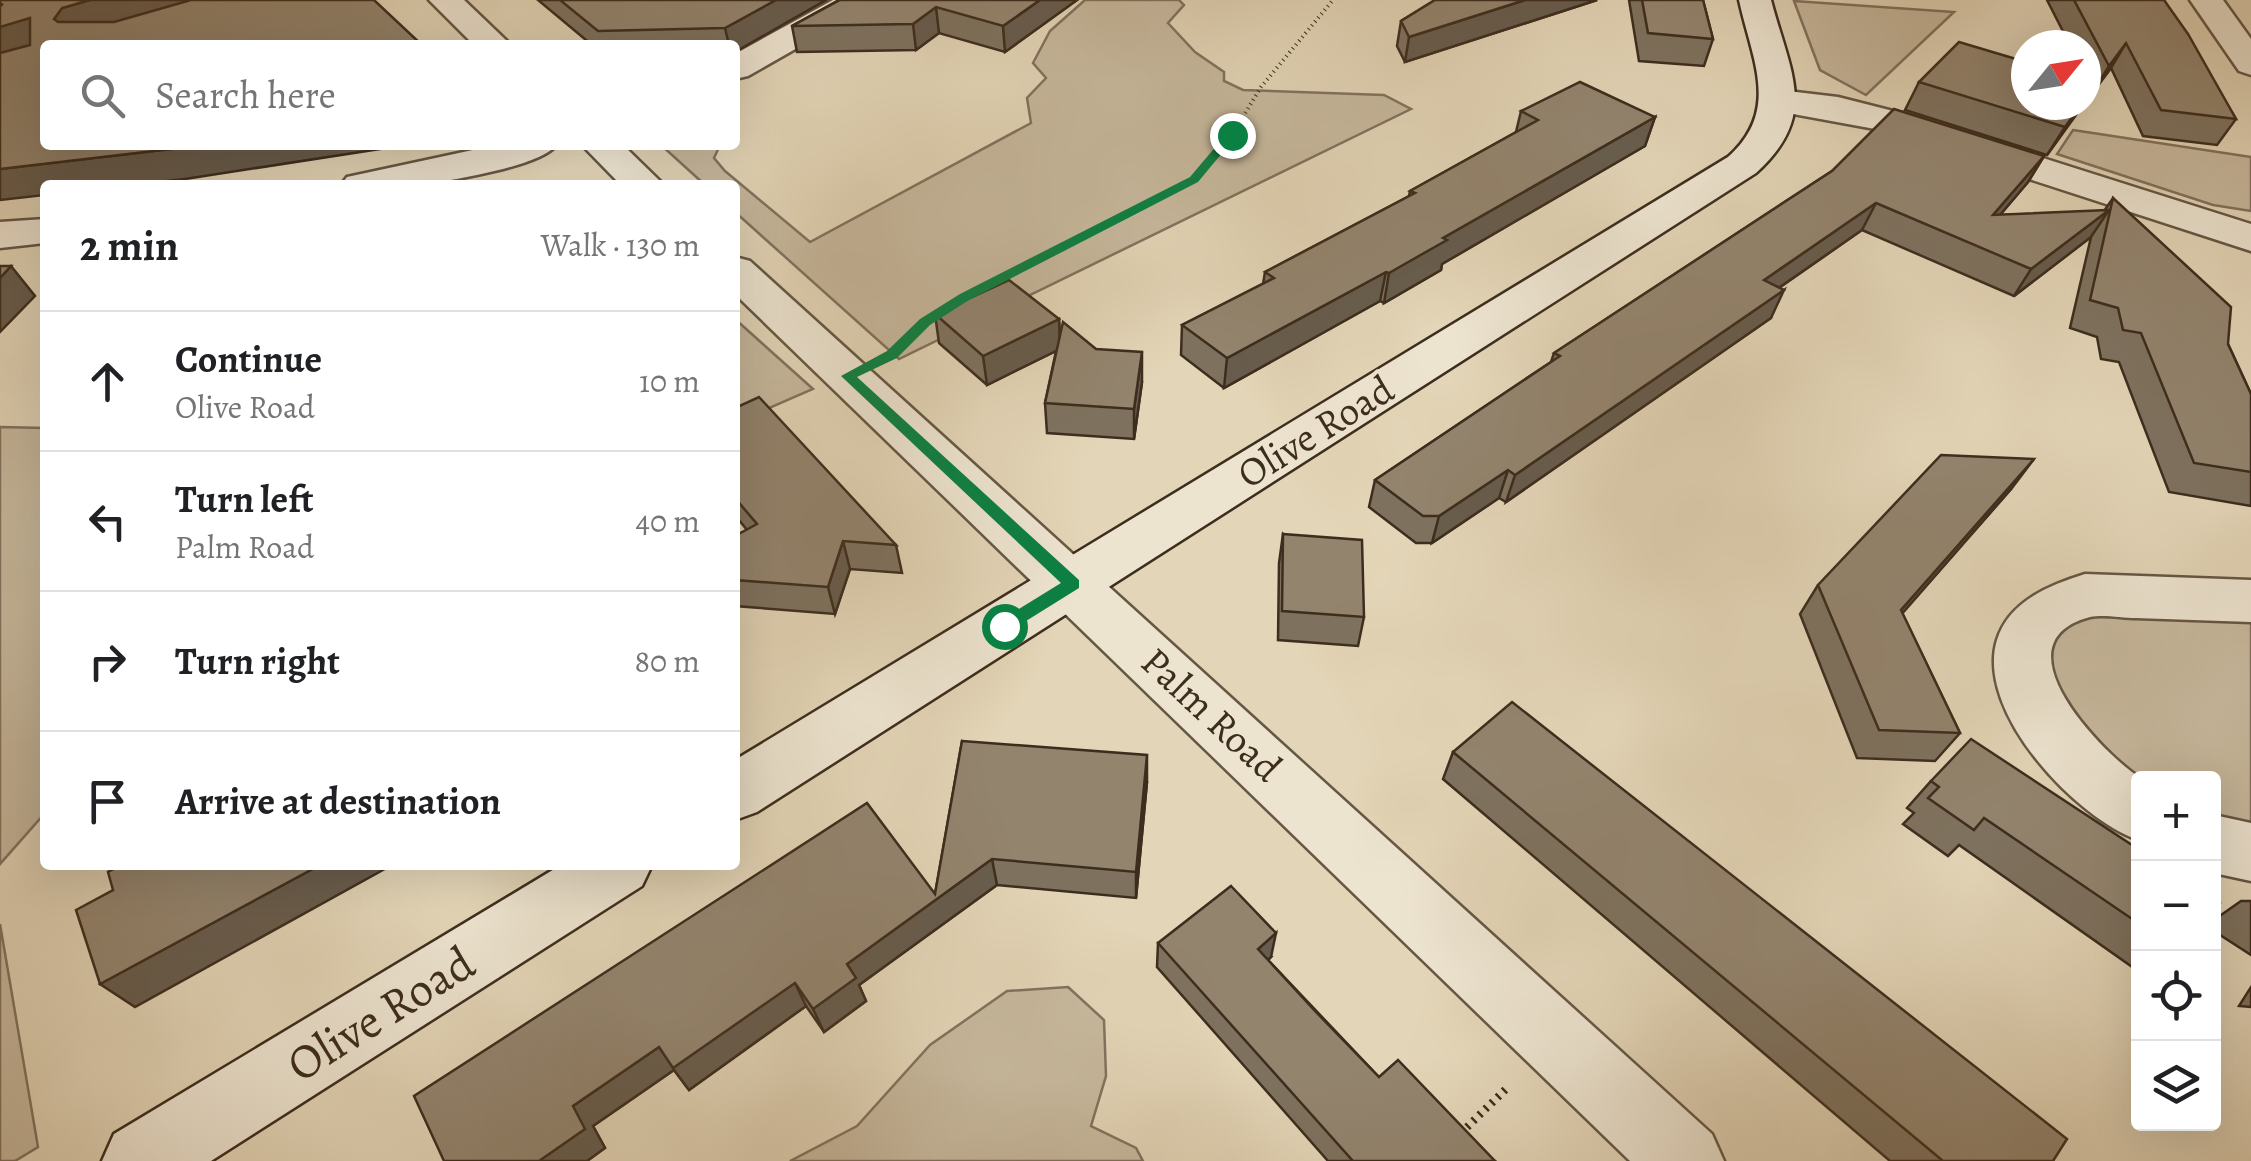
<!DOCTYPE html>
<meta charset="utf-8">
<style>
:root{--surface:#fff;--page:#f6f6f6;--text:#202124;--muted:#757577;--line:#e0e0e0}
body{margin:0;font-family:Alegreya,serif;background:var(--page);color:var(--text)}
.controls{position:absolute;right:30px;bottom:30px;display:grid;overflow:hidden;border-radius:10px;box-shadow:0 10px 40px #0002}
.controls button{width:90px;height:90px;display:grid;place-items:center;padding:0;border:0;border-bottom:2px solid var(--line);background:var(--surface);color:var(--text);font:50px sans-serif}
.compass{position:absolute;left:2011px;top:30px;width:90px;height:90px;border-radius:50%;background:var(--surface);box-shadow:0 10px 40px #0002;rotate:60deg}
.stop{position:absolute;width:30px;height:30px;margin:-22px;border:8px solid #0b8043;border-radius:50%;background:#fff}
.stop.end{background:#0b8043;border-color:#fff;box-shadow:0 2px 10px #0008}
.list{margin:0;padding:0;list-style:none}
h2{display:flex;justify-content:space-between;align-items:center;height:130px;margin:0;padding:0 40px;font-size:42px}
h2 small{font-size:32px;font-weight:400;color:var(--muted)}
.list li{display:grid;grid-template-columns:65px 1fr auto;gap:30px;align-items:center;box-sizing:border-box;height:140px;padding:0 40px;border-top:2px solid var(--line)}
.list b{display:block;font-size:38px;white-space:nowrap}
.list p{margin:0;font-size:32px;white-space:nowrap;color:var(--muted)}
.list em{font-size:32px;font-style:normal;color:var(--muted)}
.icon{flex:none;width:55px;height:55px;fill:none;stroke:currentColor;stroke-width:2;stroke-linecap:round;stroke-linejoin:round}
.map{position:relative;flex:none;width:2251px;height:1161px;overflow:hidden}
.search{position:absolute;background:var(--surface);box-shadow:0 10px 40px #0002;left:40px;top:40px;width:700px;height:110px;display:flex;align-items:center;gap:25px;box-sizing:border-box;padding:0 35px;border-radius:10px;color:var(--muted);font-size:38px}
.panel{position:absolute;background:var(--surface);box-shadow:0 10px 40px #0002;left:40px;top:180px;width:700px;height:690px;border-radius:10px}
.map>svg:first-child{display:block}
</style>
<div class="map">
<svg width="2251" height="1161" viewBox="0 0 2251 1161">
<rect width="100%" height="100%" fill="#e3d5b7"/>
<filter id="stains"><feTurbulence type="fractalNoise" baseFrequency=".002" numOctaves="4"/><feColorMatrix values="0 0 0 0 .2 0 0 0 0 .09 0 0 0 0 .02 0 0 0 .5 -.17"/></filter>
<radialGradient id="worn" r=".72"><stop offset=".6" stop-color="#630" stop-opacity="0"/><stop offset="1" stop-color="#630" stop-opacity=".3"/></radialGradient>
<g fill="#c7b89d" stroke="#82725e" stroke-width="2.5">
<polygon points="1085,0 1179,0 1184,5 1168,23 1195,52 1224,72 1224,81 1243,90 1384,95 1411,109 899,359 735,212 735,185 705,185 661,145 720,145 714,158 725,171 810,242 1031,123 1027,98 1046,78 1033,63 1050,31"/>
<polygon points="1794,1 1954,12 1866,95 1820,70"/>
<polygon points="2073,130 2251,157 2251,211 2213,205 2057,154"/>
<polygon points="735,319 813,389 735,423"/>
<polygon points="0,427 45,428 45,813 0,864"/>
<polygon points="2251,601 2251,852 2214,844 2214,778 2093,780 2028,636 2041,615"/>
<polygon points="0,924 38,1147 15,1161 0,1161"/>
<polygon points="1068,987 1104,1020 1106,1076 1091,1126 1136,1148 1143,1161 790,1161 857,1126 930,1045 1007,991"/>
</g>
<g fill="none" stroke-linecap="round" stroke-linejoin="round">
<defs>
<g id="street">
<polygon points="429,0 464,0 511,45 474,45"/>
<polygon points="833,0 873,0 869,7 748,76 735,79 735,54"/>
<polygon points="2190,0 2223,0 2251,39 2251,75 2239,71"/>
<polygon points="1779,90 1838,97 1901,113 2251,224 2251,251 1875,129 1766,109 1761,101 1766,93"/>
<path d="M 496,145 L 556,145 C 542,166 448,181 421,185 C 395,188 367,185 341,185 L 347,177 Z"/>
<polygon points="582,145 623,145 664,185 621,185"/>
<polygon points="45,219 45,243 0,248 0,222"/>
<polygon points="735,257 750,261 1712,1134 1724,1161 1630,1161 735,294"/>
<path d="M 2085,574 L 2251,580 L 2251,622 C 2213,621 2174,619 2136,618 C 2122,618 2103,614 2090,617 C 1994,642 2101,752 2140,778 L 2138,840 C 2076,818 1975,712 1997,640 C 2009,601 2050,585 2085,574 Z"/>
<polygon points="2214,815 2251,823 2251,881 2214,873"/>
</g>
<g id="secondary">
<path d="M 1739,0 L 1771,0 C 1790,73 1820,115 1756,173 L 757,812 L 735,820 L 735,760 L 1728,157 C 1781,110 1752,60 1739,0 Z"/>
<polygon points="561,865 652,865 642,886 211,1161 102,1161 114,1134"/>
</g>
</defs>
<use href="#street" stroke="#665744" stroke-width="5"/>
<use href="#secondary" stroke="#3d2d1e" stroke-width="5"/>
<polyline stroke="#3d2d1e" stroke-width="4" stroke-dasharray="1 4" stroke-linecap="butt" points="988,284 1194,179 1232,135 1261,87 1333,0"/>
<polyline stroke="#3d2d1e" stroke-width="6" stroke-dasharray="2.5 5" stroke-linecap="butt" points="897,350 925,322 993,282"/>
<polyline stroke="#3d2d1e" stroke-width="8" stroke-dasharray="2.5 6" stroke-linecap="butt" points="1461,1133 1506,1089"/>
<use href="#street" fill="#ede4d0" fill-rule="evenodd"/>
<use href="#secondary" fill="#ede4d0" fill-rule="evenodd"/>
</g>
<g fill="#7e725f" stroke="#3d2d1e" stroke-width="2.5">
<polygon points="538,0 826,0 735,45 592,45"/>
<polygon points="839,0 1077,0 1005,52 939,33 916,50 797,52 792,26"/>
<polygon points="1435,0 1597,0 1405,62 1397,46 1401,21"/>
<polygon points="1629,0 1703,0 1713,39 1704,66 1639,61"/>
<polygon points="2047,0 2164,0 2236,119 2217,145 2143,136 2111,68 2093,92 2092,90 2086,100 2086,80 2088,81 2086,77 2086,45 2070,45"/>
<polygon points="1919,82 2026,105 2083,105 2047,155 1905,110"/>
<polygon points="1521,111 1655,117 1645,146 1442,264 1441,270 1384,303 1380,301 1224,388 1181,355 1182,325 1263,284 1265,272 1409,196 1410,191 1516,132"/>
<polygon points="2044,156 2028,182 2000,215 2104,211 2113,198 2228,344 2251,394 2251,506 2169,492 2119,362 2101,359 2097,337 2070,328 2091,237 2014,296 1862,230 1779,288 1771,318 1506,502 1499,498 1432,543 1416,543 1369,507 1375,480 1551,362 1554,353 1832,171"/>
<polygon points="935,314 1059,319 1060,336 1096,349 1142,382 1134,439 1047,433 1045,403 1056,351 987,385 939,343"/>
<polygon points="735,408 896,545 902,573 850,569 835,614 735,606 735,536 747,530 735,515"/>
<polygon points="2012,488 1902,613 1960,733 1935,761 1857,758 1800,614 1818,585"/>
<polygon points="1283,534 1364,617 1358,646 1278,640 1279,563"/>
<polygon points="962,741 1147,782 1136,898 997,885 859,985 866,1001 824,1032 806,1006 689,1090 674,1070 593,1126 605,1148 587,1161 444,1161 935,894"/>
<polygon points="1453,752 2053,1161 1890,1161 1443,779"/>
<polygon points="1931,781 2138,849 2138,971 1959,845 1948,856 1903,824 1914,813 1907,808"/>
<polygon points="2241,901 2251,901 2251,955 2214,931 2214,920"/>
<polygon points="1158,943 1271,957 1268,960 1379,1077 1495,1161 1328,1161 1157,967"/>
<polygon points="2251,987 2251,1007 2239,1006"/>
</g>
<g fill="#675c4d" stroke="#3d2d1e" stroke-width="2.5">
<polygon points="90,0 198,0 71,45 54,19 62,8"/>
<polygon points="776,0 826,0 735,52 735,45 729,45 725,28"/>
<polygon points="1040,0 1077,0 1005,52 1003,26"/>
<polygon points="1525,0 1597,0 1405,62 1409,37"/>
<polygon points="0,5 30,18 47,45 0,60"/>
<polygon points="936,7 939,33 916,50 913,24"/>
<polygon points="2126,43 2111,68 2093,92 2109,66"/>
<polygon points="2081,105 2083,105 2047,155 2065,127"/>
<polygon points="1655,117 1645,146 1442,264 1441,270 1384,303 1389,273 1443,238"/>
<polygon points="205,145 406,145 185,179 131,185 45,185 45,195 0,200 0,169"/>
<polygon points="2044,156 2028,182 1977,242 1993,215"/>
<polygon points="1876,203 1862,230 1751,307 1764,280"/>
<polygon points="2109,210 2091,237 2014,296 2031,269"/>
<polygon points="11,266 35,296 0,332 0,278"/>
<polygon points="1386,272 1380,301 1224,388 1227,358"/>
<polygon points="1784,290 1771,318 1506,502 1515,475"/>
<polygon points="1059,319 1060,349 987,385 983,356"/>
<polygon points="1142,352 1142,382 1134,439 1134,409"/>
<polygon points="2034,459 2012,488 1880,639 1901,610"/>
<polygon points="1508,470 1499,498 1432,543 1439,516"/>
<polygon points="843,541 850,569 835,614 828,587"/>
<polygon points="1147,755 1147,782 1136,898 1136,872"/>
<polygon points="992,859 997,885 859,985 866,1001 824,1032 813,1009 847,964"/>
<polygon points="320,865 392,865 135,1007 100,984"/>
<polygon points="1276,933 1271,957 1254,973 1258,949"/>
<polygon points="795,983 806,1006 689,1090 674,1070 593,1126 605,1148 587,1161 539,1161 573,1106 659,1047"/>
</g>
<g fill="#93846e" stroke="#3d2d1e" stroke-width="2.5">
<polygon points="0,0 90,0 62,8 54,19 58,22 114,22 191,0 374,0 422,45 45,45 45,145 205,145 0,169 0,53 30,45 30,18 0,27 0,6 3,4 0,5"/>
<polygon points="560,0 776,0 725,28 598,31"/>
<polygon points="840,0 1040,0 1003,26 936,7 913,24 792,26"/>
<polygon points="1435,0 1525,0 1409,37 1401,21"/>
<polygon points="1642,0 1703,0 1713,39 1648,33"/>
<polygon points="2074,0 2164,0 2188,34 2236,119 2161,110 2126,43 2109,66"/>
<polygon points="1959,42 2026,62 2026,105 2081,105 2065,127 1919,82"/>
<polygon points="2086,80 2096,84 2086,98"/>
<polygon points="1580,82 1655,117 1443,238 1447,240 1389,273 1386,272 1227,358 1182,325 1274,278 1265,272 1415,193 1410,191 1538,120 1521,111"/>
<polygon points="1894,109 2044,156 1993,215 2109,210 2031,269 1876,203 1764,280 1784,290 1515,475 1508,470 1439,516 1423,516 1375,480 1560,356 1554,353 1832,171"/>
<polygon points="2113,198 2231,307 2228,344 2251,394 2251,472 2194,463 2141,333 2123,330 2118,308 2090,300"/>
<polygon points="0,266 11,266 0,278"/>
<polygon points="1009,280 1059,319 983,356 935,314"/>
<polygon points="1063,322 1096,349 1142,352 1134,409 1045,403"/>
<polygon points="759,397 896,545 843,541 828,587 735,580 735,536 757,524 735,498 735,408"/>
<polygon points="1941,455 2034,459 1901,610 1960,733 1879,730 1818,585"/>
<polygon points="1283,534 1362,540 1364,617 1282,611"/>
<polygon points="1512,702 2067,1139 2053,1161 1943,1161 1453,752"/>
<polygon points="1971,739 2138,849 2138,923 1984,818 1974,830 1928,798 1939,787 1931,781"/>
<polygon points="962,741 1147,755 1136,872 992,859 847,964 856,978 813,1009 795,983 673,1068 659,1047 573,1106 585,1129 539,1161 444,1161 414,1096 867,803 935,894"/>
<polygon points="121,865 320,865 100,984 76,910 113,890 108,872"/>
<polygon points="1231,886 1276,933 1258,949 1315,1011 1379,1077 1398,1060 1495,1161 1353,1161 1158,943"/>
<polygon points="2214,898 2220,903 2214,913"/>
</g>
<polygon fill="#0b8043" points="1228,132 1237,135 1198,182 969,300 930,325 897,358 857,377 1079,580 1079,588 1010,631 998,631 998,622 1061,583 841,376 887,351 920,319 960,294 1190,177"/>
<g text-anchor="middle" stroke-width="8" stroke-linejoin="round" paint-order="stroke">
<g font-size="40" fill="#3d2d1e" stroke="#ede4d0">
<text transform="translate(1315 431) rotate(-32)" y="14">Olive Road</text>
<text transform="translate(1212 714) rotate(43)" y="14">Palm Road</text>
</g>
<g font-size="48" fill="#3d2d1e" stroke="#ede4d0">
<text transform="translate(380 1013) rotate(-32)" y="17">Olive Road</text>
</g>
</g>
<rect width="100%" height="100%" filter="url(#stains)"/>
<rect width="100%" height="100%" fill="url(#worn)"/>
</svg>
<div class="controls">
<button>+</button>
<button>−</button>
<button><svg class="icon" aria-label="locate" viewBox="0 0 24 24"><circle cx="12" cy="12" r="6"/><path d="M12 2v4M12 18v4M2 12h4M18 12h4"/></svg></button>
<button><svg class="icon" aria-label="layers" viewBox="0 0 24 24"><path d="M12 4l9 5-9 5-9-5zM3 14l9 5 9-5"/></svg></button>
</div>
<svg class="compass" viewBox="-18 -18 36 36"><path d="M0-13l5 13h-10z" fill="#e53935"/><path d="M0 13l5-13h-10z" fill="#757577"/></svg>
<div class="stop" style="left:1004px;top:626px"></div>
<div class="stop end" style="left:1232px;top:135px"></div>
<div class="search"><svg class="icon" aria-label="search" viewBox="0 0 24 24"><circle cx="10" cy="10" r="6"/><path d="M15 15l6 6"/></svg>Search here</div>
<section class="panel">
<h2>2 min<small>Walk · 130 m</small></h2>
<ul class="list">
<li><svg class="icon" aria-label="ahead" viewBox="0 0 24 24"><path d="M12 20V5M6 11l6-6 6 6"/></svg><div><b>Continue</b><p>Olive Road</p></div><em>10 m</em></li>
<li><svg class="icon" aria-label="left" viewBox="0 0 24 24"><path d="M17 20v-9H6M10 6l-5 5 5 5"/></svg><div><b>Turn left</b><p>Palm Road</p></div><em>40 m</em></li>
<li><svg class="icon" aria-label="right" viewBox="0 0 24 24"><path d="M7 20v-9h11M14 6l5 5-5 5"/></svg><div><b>Turn right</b></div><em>80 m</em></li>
<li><svg class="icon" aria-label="arrive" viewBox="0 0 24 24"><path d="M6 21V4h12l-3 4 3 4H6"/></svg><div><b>Arrive at destination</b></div></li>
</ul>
</section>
</div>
